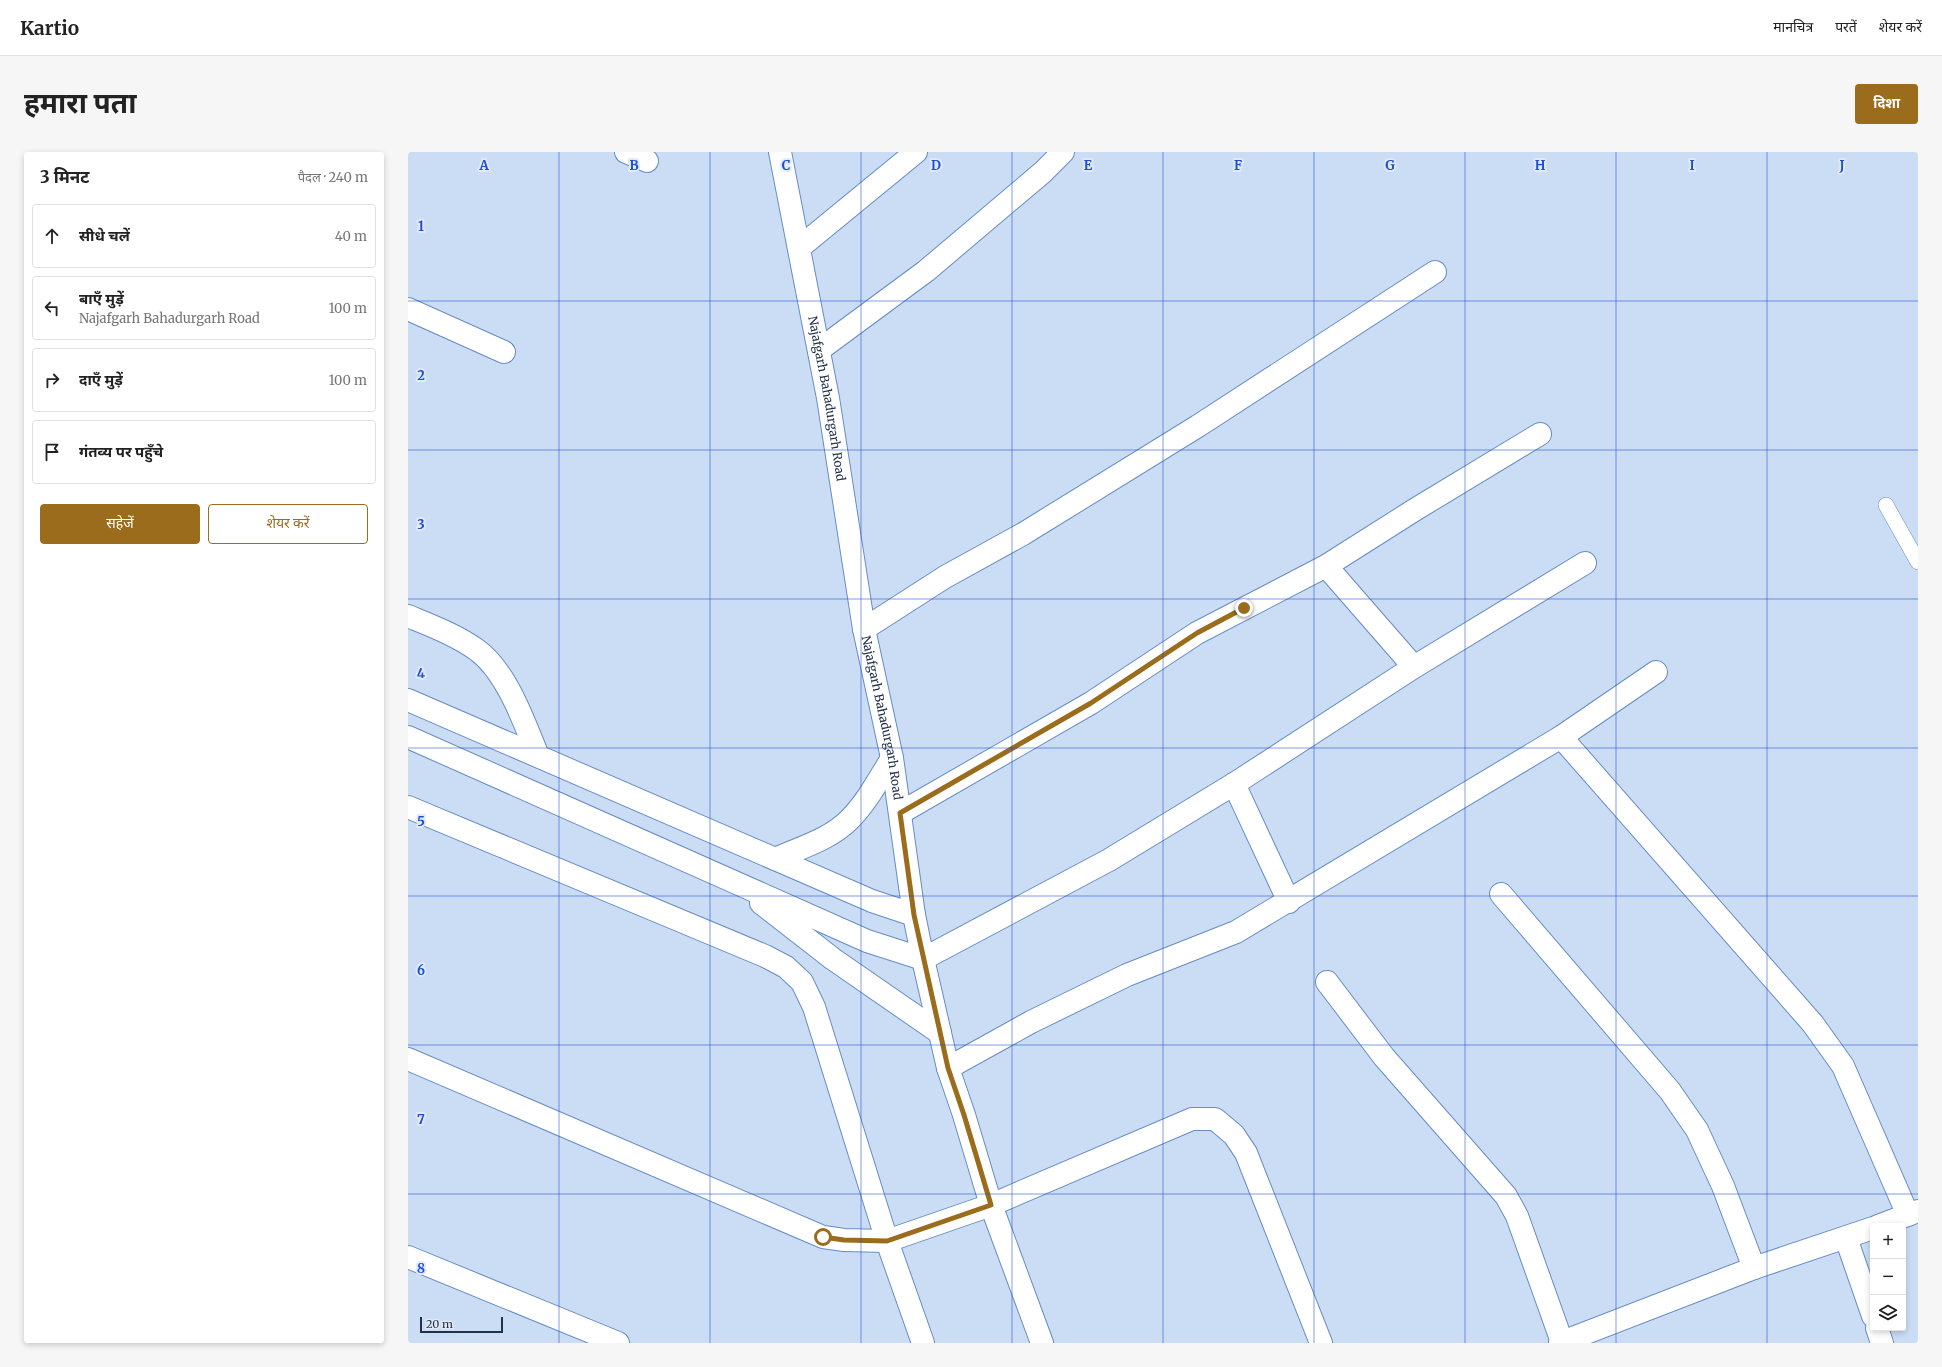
<!DOCTYPE html>
<html lang="hi">
<meta charset="utf-8">
<style>
:root{--surface:#fff;--page:#f6f6f6;--text:#222;--muted:#767676;--line:#e0e0e0;--accent:#9a6c1c}
body{margin:0;font-family:Merriweather,"Noto Sans Devanagari",serif;background:var(--page);color:var(--text)}
.controls{position:absolute;right:12px;bottom:12px;display:grid;overflow:hidden;border-radius:4px;box-shadow:0 2px 6px #0003}
.controls button{width:36px;height:36px;display:grid;place-items:center;padding:0;border:0;border-bottom:1px solid var(--line);background:var(--surface);color:var(--text);font:20px sans-serif}
.scale{position:absolute;left:12px;bottom:10px;width:83px;box-sizing:border-box;padding-left:4px;border:2px solid #203149;border-top:0;font-size:11px;line-height:14px;white-space:nowrap;color:#203149;-webkit-text-stroke:3px #e0e9f5;paint-order:stroke}
.stop{position:absolute;width:12px;height:12px;margin:-9px;border:3px solid #9a6c1c;border-radius:50%;background:#fff}
.stop.end{background:#9a6c1c;border-color:#fff;box-shadow:0 1px 4px #0008}
.list{margin:0;padding:0;list-style:none}
h2{display:flex;justify-content:space-between;align-items:center;height:52px;margin:0;padding:0 16px;font-size:17px}
h2 small{font-size:13px;font-weight:400;color:var(--muted)}
.list li{display:grid;grid-template-columns:26px 1fr auto;gap:12px;align-items:center;box-sizing:border-box;height:64px;margin:0 8px 8px;padding:0 8px;border:1px solid var(--line);border-radius:4px}
.list b{display:block;font-size:15px;white-space:nowrap}
.list p{margin:0;font-size:13px;white-space:nowrap;color:var(--muted)}
.list em{font-size:13px;font-style:normal;color:var(--muted)}
.actions{display:flex;gap:8px;padding:12px 16px}
.actions a{flex:1;padding:9px 0;border:1px solid var(--accent);border-radius:4px;text-align:center;font-size:14px;color:var(--accent)}
.actions .main{background:var(--accent);color:#fff}
.icon{flex:none;width:22px;height:22px;fill:none;stroke:currentColor;stroke-width:2;stroke-linecap:round;stroke-linejoin:round}
.map{position:relative;flex:none;width:1510px;height:1191px;overflow:hidden;border-radius:4px}
header{display:flex;align-items:center;gap:24px;box-sizing:border-box;height:56px;padding:0 20px;background:var(--surface);border-bottom:1px solid var(--line)}
header strong{font-size:19px}
nav{display:flex;gap:22px;margin-inline-start:auto;font-size:14px}
.intro{display:flex;align-items:center;justify-content:space-between;box-sizing:border-box;height:96px;padding:0 24px}
h1{margin:0;font-size:28px}
.button{padding:10px 18px;border-radius:4px;background:var(--accent);color:#fff;font-size:14px;font-weight:700}
main{display:flex;gap:24px;padding:0 24px}
aside{flex:1;background:var(--surface);border-radius:4px;box-shadow:0 2px 6px #0003}
.map>svg:first-child{display:block}
</style>
<header>
<strong>Kartio</strong>
<nav><a>मानचित्र</a><a>परतें</a><a>शेयर करें</a></nav>
</header>
<div class="intro"><h1>हमारा पता</h1><a class="button">दिशा</a></div>
<main>
<aside>
<h2>3 मिनट<small>पैदल · 240 m</small></h2>
<ul class="list">
<li><svg class="icon" aria-label="ahead" viewBox="0 0 24 24"><path d="M12 20V5M6 11l6-6 6 6"/></svg><div><b>सीधे चलें</b></div><em>40 m</em></li>
<li><svg class="icon" aria-label="left" viewBox="0 0 24 24"><path d="M17 20v-9H6M10 6l-5 5 5 5"/></svg><div><b>बाएँ मुड़ें</b><p>Najafgarh Bahadurgarh Road</p></div><em>100 m</em></li>
<li><svg class="icon" aria-label="right" viewBox="0 0 24 24"><path d="M7 20v-9h11M14 6l5 5-5 5"/></svg><div><b>दाएँ मुड़ें</b></div><em>100 m</em></li>
<li><svg class="icon" aria-label="arrive" viewBox="0 0 24 24"><path d="M6 21V4h12l-3 4 3 4H6"/></svg><div><b>गंतव्य पर पहुँचे</b></div></li>
</ul>
<div class="actions"><a class="main">सहेजें</a><a>शेयर करें</a></div>
</aside>
<div class="map">
<svg width="1510" height="1191" viewBox="0 0 1510 1191">
<rect width="100%" height="100%" fill="#cbdcf5"/>
<g fill="none" stroke-linecap="round" stroke-linejoin="round">
<defs>
<polyline id="lane" points="1478,353 1510,410"/>
<g id="street">
<polyline points="218,0 239,9"/>
<polyline points="391,96 508,0"/>
<polyline points="0,157 96,200"/>
<polyline points="411,198 518,119 635,20 655,0"/>
<polyline points="918,414 1006,515"/>
<path d="M 0,464 C 24,474 48,483 69,498 C 99,520 116,570 130,604"/>
<polyline points="456,477 537,425 615,382 790,274 1027,120"/>
<polyline points="1153,585 1405,872 1435,914 1500,1063"/>
<polyline points="826,632 881,750"/>
<polyline points="0,655 357,804 378,815 394,830 406,855 479,1089 515,1191"/>
<polyline points="492,661 683,551 789,481 918,414 1008,357 1132,282"/>
<polyline points="1093,742 1262,939 1289,978 1315,1034 1346,1116"/>
<polyline points="515,807 701,708 826,632 1006,515 1177,411"/>
<polyline points="919,830 976,905 1098,1044 1109,1064 1154,1190"/>
<polyline points="0,907 415,1085 436,1088 479,1089 583,1053 784,967 807,967 826,983 838,1001 913,1191"/>
<polyline points="540,916 623,870 719,823 828,780 1153,585 1248,520"/>
<polyline points="1438,1086 1465,1164"/>
<polyline points="0,1105 210,1191"/>
<polyline points="1469,1176 1474,1191"/>
</g>
<g id="secondary">
<path id="s1" d="M 372,0 L 420,246 L 456,477 L 484,606 L 506,763 L 515,807 L 540,916 L 556,963 L 583,1053 L 634,1191"/>
<polyline points="0,548 464,749 506,763"/>
<polyline points="0,585 459,789 515,807"/>
<path d="M 367,707 C 392,696 423,687 442,667 C 459,650 471,627 484,606"/>
<polyline points="353,751 425,807 532,881"/>
<polyline points="1470,1074 1510,1059"/>
<polyline points="1152,1191 1346,1116 1465,1076"/>
</g>
</defs>
<use href="#lane" stroke="#658dc5" stroke-width="16"/>
<use href="#street" stroke="#658dc5" stroke-width="24"/>
<use href="#secondary" stroke="#658dc5" stroke-width="24"/>
<use href="#lane" stroke="#fff" stroke-width="15"/>
<use href="#street" stroke="#fff" stroke-width="22"/>
<use href="#secondary" stroke="#fff" stroke-width="22"/>
</g>
<g fill="none" stroke-linecap="round" stroke-linejoin="round">
<polyline stroke="#9a6c1c" stroke-width="5" points="415,1085 436,1088 479,1089 583,1053 556,963 540,916 506,763 492,661 683,551 789,481 836,456"/>
</g>
<path fill="none" stroke="#1d4ed8" stroke-width="1" stroke-opacity="0.55" d="M 151,0 L 151,1191M 302,0 L 302,1191M 453,0 L 453,1191M 604,0 L 604,1191M 755,0 L 755,1191M 906,0 L 906,1191M 1057,0 L 1057,1191M 1208,0 L 1208,1191M 1359,0 L 1359,1191M 0,149 L 1510,149M 0,298 L 1510,298M 0,447 L 1510,447M 0,596 L 1510,596M 0,744 L 1510,744M 0,893 L 1510,893M 0,1042 L 1510,1042"/>
<g text-anchor="middle" stroke-width="4" stroke-linejoin="round" paint-order="stroke">
<g font-size="12" fill="#203149" stroke="#e0e9f5">
<text dy="4" stroke="none"><textPath href="#s1" startOffset="251">Najafgarh Bahadurgarh Road</textPath></text>
<text dy="4" stroke="none"><textPath href="#s1" startOffset="575">Najafgarh Bahadurgarh Road</textPath></text>
</g>
</g>
<g font-size="13" text-anchor="middle" font-weight="bold" fill="#1d4ed8" stroke="#e0e9f5" stroke-width="4" stroke-linejoin="round" paint-order="stroke">
<text x="76" y="18">A</text>
<text x="226" y="18">B</text>
<text x="378" y="18">C</text>
<text x="528" y="18">D</text>
<text x="680" y="18">E</text>
<text x="830" y="18">F</text>
<text x="982" y="18">G</text>
<text x="1132" y="18">H</text>
<text x="1284" y="18">I</text>
<text x="1434" y="18">J</text>
<text x="13" y="79">1</text>
<text x="13" y="228">2</text>
<text x="13" y="377">3</text>
<text x="13" y="526">4</text>
<text x="13" y="674">5</text>
<text x="13" y="823">6</text>
<text x="13" y="972">7</text>
<text x="13" y="1121">8</text>
</g>
</svg>
<div class="controls">
<button>+</button>
<button>−</button>
<button><svg class="icon" aria-label="layers" viewBox="0 0 24 24"><path d="M12 4l9 5-9 5-9-5zM3 14l9 5 9-5"/></svg></button>
</div>
<div class="scale">20 m</div>
<div class="stop" style="left:415px;top:1085px"></div>
<div class="stop end" style="left:836px;top:456px"></div>
</div>
</main>
